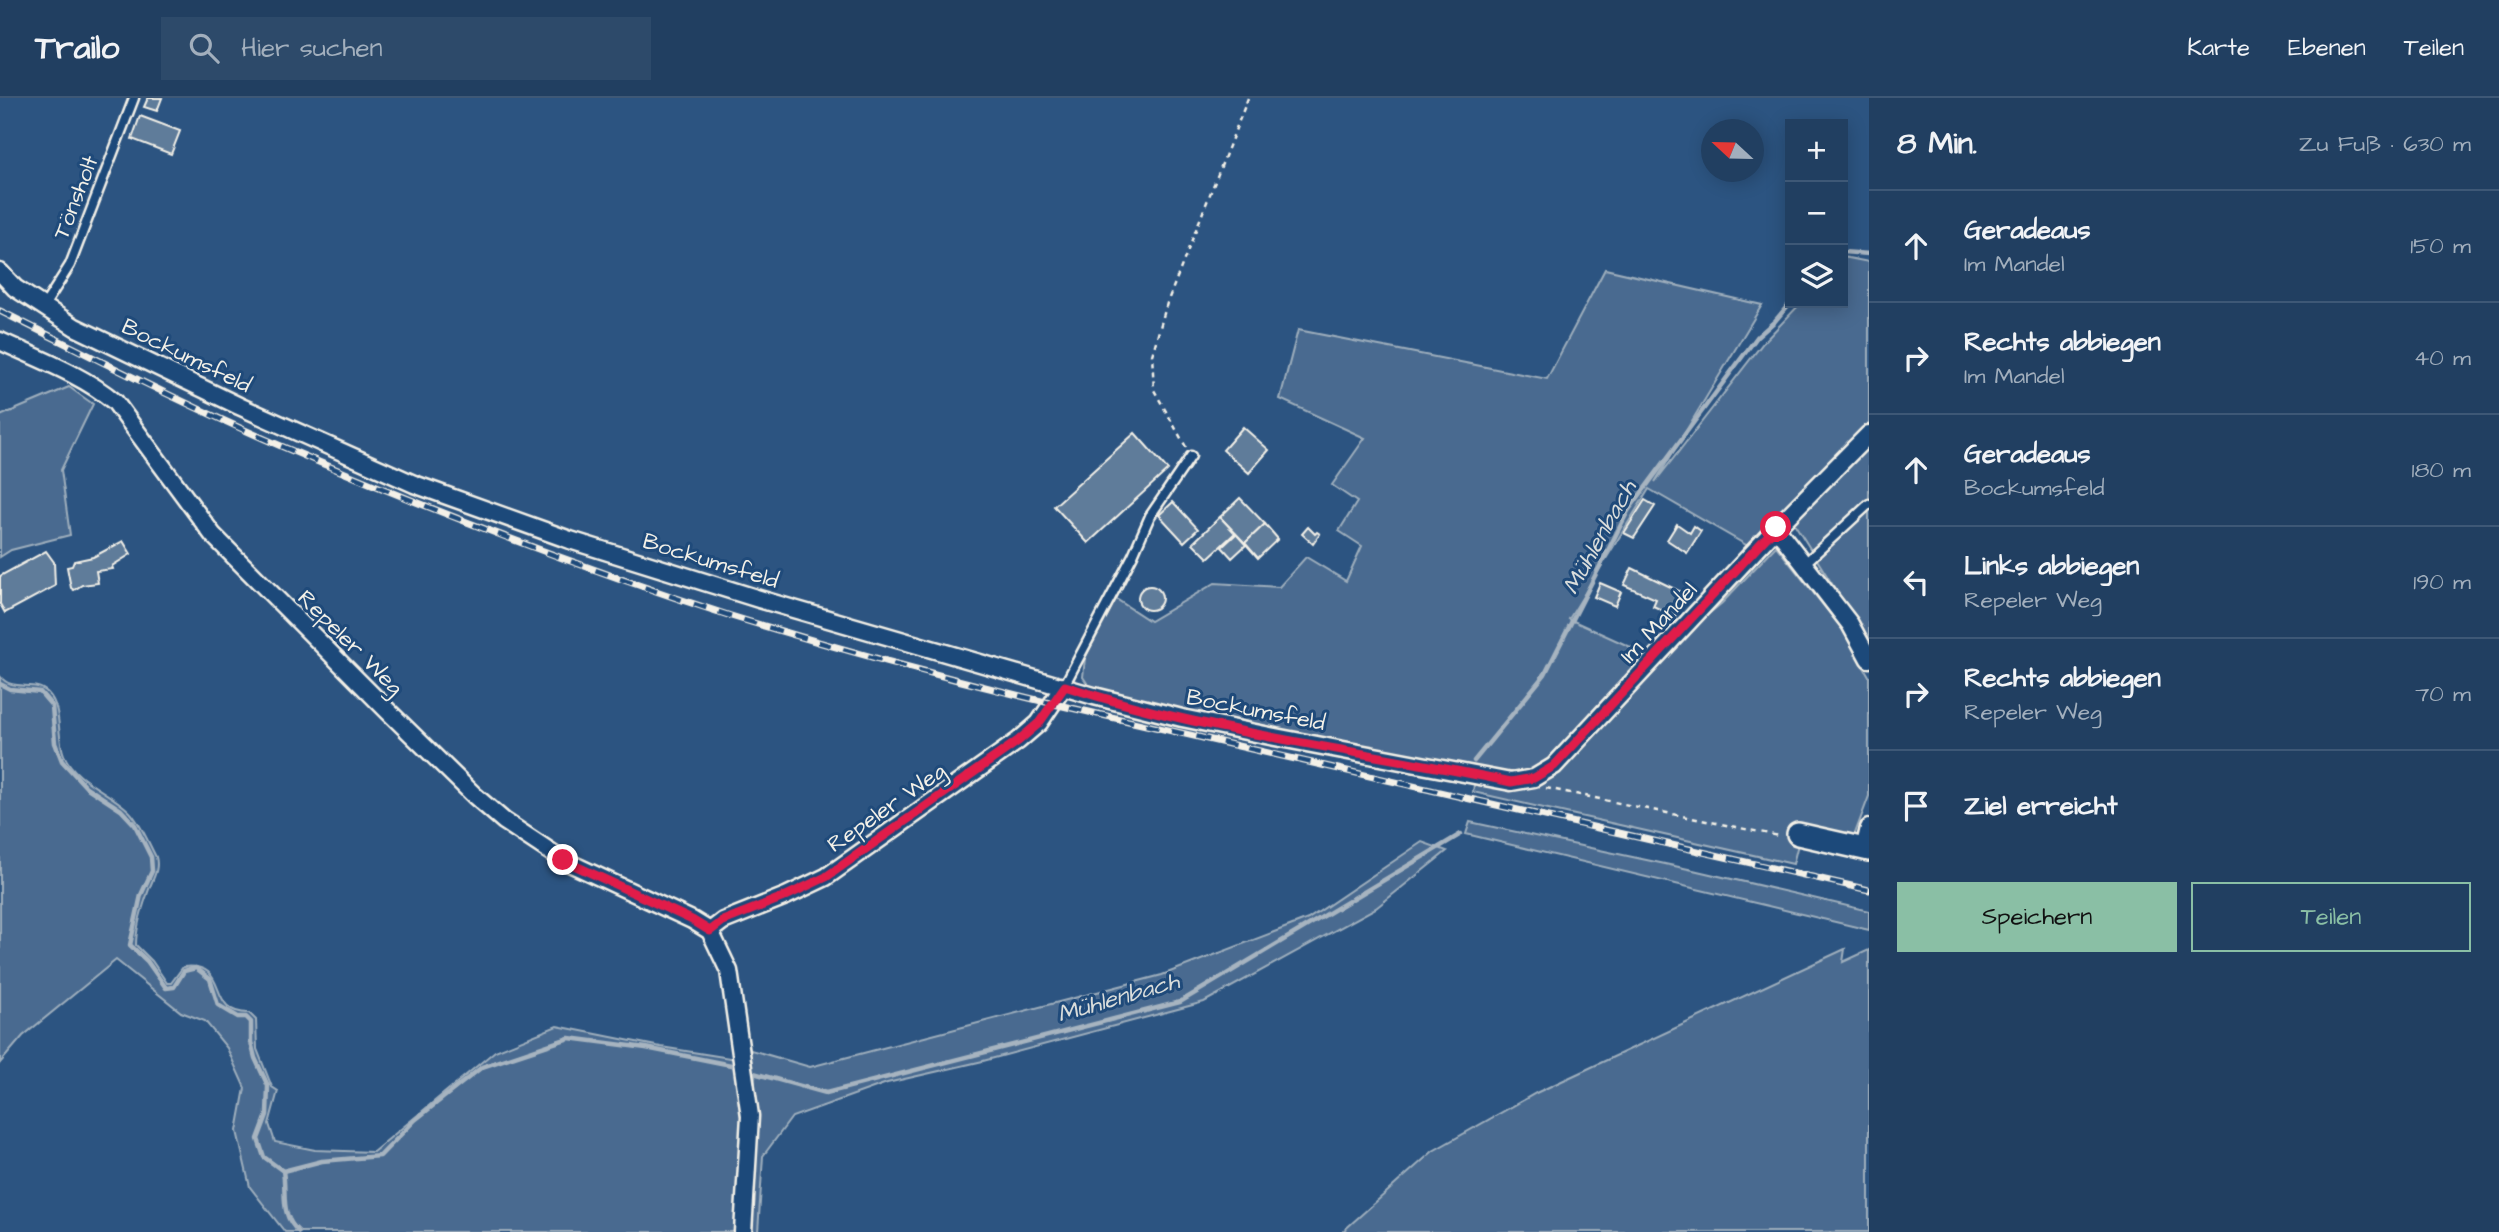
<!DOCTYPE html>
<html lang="de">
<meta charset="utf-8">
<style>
:root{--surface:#213f61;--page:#2d4a6a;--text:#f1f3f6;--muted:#a2afbd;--line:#3e5876;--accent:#8abfa5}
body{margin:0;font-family:"Architects Daughter",sans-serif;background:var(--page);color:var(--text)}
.controls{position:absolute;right:21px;top:21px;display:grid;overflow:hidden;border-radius:0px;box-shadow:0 4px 18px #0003}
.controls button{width:63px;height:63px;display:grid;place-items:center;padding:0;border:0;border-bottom:2px solid var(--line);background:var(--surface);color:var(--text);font:35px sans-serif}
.compass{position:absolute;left:1701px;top:21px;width:63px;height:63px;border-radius:50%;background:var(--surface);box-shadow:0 4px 18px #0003;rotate:292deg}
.stop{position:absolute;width:21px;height:21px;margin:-16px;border:5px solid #e11d48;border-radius:50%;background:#fff}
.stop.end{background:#e11d48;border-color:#fff;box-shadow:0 2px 7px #0008}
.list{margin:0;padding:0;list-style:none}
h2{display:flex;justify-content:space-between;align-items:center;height:91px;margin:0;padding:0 28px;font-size:30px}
h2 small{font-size:23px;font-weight:400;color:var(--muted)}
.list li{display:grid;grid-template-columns:46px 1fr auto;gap:21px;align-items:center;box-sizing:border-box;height:112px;padding:0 28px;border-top:2px solid var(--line)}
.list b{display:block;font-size:26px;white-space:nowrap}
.list p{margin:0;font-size:23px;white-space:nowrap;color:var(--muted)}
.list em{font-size:23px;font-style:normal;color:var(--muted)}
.actions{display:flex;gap:14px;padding:21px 28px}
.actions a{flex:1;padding:16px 0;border:2px solid var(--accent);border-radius:0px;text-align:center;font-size:24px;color:var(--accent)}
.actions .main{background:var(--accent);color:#111}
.icon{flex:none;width:38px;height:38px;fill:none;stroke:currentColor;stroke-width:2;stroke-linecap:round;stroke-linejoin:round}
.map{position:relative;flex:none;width:1869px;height:1134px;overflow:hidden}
header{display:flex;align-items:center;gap:42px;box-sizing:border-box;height:98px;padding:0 35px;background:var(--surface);border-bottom:2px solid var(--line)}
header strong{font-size:33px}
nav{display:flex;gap:38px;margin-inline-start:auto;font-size:24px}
.search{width:490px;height:63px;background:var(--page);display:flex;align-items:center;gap:18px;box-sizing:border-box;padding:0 24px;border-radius:0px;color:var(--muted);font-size:26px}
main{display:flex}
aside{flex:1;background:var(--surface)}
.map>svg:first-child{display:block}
</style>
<header>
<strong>Trailo</strong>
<div class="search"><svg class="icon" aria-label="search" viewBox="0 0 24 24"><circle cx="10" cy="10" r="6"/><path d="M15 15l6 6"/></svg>Hier suchen</div>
<nav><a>Karte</a><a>Ebenen</a><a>Teilen</a></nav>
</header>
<main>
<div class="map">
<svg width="1869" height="1134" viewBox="0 0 1869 1134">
<rect width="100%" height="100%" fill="#2c5481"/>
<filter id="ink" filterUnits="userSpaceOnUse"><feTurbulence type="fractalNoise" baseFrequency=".0143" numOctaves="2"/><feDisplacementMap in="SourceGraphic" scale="14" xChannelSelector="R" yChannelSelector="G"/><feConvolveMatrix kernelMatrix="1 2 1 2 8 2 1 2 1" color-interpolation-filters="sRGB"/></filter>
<g filter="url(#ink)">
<g fill="#496b90" stroke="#9eaebc" stroke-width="2">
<polygon points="1843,159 1869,164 1869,328 1748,448 1649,391 1569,521 1655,560 1722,505 1776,448 1842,531 1869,578 1869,698 1854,738 1803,726 1793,766 1473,694 1476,673 1276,634 1091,591 1083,579 1085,560 1116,501 1150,523 1215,485 1279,489 1306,459 1346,483 1362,448 1339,433 1357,404 1332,387 1365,340 1280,301 1298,232 1547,281 1605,171 1762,207 1655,384 1763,245 1801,205 1843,205"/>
<polygon points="69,289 93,306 61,372 70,437 11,452 0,459 0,318"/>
<polygon points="1869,346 1869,545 1794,425"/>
<path d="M 0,578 C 12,595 35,581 48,595 C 63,611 56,637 64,657 C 76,684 109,693 129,713 C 141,725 148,744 156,759 C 160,773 151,783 147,797 C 142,811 136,832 136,847 L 152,863 L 167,885 L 171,885 L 183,869 C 232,863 204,915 249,915 L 256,922 L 257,951 L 272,989 L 278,993 L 269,1026 L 275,1044 L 315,1052 L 373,1054 L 495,953 L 557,928 L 661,949 L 736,961 L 751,952 L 810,969 L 1162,877 L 1308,821 L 1422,744 L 1447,753 L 1376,810 L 1204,904 L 983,963 L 887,985 L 792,1019 L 763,1058 L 758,1134 L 749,1134 L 755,979 L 737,974 L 743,1022 L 736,1134 L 285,1134 L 250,1089 L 237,1033 L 245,990 L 227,950 L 205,923 L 181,914 L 116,862 L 23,938 L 0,965 Z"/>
<polygon points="1470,724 1693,772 1869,813 1869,832 1466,736"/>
<polygon points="1845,851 1843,864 1869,852 1869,1134 1342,1134 1433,1053 1536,995"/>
</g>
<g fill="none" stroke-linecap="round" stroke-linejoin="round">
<g stroke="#a7b4c0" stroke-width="4.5">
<polyline points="1843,154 1869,156"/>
<path d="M 0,586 L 10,591 L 40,594 L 52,608 L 55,645 L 62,663 L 86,689 L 121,712 L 135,727 L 151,759 L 152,773 L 141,797 L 130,847 L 147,863 L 166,890 L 174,889 L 184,873 L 196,870 L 210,881 L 218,907 L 238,919 L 246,919 L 251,924 L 251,944 L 255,960 L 268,988 L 267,1017 L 258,1041 L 264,1059 L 283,1073 C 287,1097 279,1116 299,1134"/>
<polyline points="1474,663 1545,576 1628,413 1757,239 1775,223 1790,205"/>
<polyline points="750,974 826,995 1180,904 1461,736"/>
<polyline points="283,1073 322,1063 380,1058 415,1022 482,969 569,940 646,950 731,967"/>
</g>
</g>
<g fill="#5e7b9a" stroke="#f4f1e8" stroke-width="2">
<polygon points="148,0 162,0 157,13 144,9"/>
<polygon points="140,18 180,33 171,56 132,41"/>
<polygon points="1243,329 1269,352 1249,375 1223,352"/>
<polygon points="1135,335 1168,372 1088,445 1054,408"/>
<polygon points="1240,400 1265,426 1245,445 1220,419"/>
<polygon points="1645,402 1655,408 1634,440 1624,435"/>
<polygon points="1173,404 1198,431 1184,444 1159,417"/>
<polygon points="1220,419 1235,435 1208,460 1193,445"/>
<polygon points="1265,426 1278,441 1258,460 1245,445"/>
<polygon points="1677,426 1690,435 1694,428 1701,433 1687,455 1667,442"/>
<polygon points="1308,429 1315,436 1317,434 1320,436 1313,446 1302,436"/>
<polygon points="1236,436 1246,447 1232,460 1222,449"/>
<polygon points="123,443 131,456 112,468 113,471 96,473 98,485 82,487 74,492 71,490 67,469 72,468 74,463 93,459"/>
<polygon points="46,453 54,464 55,488 5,515 0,506 0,478"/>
<polygon points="1632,470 1685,496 1682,496 1675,518 1653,508 1656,501 1624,487"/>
<polygon points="1600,485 1621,494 1615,508 1594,499"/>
<circle cx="1150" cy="500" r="12"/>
</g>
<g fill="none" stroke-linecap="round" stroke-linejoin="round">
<defs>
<g id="lane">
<polyline points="44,208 70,167 134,0"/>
<polyline points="1804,466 1869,406"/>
<polyline points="1064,588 1133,457 1150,418 1191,358"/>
</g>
<g id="street">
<polyline points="0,174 15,190 75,229 239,308 414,386 570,442 759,501 1094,598 1182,620 1275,639 1511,684 1534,680 1554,668 1776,430 1869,336"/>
<path d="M 0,243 C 39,261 83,277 115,304 L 213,437 L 389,614 L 475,698 L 504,723 L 563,762 L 692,822 L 710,833 L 729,873 L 750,1018 L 743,1134"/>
<polyline points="1776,430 1850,526 1869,561"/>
<polyline points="1864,751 1869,730"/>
<polyline points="710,833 723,823 786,798 826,779 1018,643 1039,625 1064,588"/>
</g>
<polyline id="secondary" points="1798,736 1869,752"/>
</defs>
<use href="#lane" stroke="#f4f1e8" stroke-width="13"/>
<use href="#street" stroke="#f4f1e8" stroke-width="21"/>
<use href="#secondary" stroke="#f4f1e8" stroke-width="26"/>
<g stroke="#f4f1e8" stroke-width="2.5" stroke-dasharray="5 5" stroke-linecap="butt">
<polyline points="1186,349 1154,292 1152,257 1167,205 1248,0"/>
<polyline points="1546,690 1779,738"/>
</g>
<use href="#lane" stroke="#1f4a7a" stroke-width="8"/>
<use href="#street" stroke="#1f4a7a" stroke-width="16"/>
<use href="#secondary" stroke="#1f4a7a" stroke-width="21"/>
<defs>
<path id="rail" d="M 0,213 C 93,259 185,307 281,348 C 428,411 578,469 731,518 C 838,551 945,580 1054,606 L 1869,792"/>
</defs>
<use href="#rail" stroke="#f4f1e8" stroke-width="7"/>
<use href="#rail" stroke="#1f4a7a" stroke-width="4.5" stroke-dasharray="13" stroke-linecap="butt"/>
</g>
</g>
<g fill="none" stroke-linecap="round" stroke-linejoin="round" filter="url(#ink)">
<path stroke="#e11d48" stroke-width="9" d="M 563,762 L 692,822 L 710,833 L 723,823 L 786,798 L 826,779 L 1018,643 L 1039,625 L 1065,588 C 1209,636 1363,652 1511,684 L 1534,680 L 1554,668 L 1776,429"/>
</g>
<g text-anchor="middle" stroke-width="6" stroke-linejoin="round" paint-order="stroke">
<g font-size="23" fill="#f4f1e8" stroke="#1f4a7a">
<text transform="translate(75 99) rotate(-69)" y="8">Tönsholt</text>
<text transform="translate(187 257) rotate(26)" y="8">Bockumsfeld</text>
<text transform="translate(711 462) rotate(17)" y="8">Bockumsfeld</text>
<text transform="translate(1658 524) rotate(-47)" y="8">Im Mandel</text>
<text transform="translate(351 544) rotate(45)" y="8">Repeler Weg</text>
<text transform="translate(1256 611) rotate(11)" y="8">Bockumsfeld</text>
<text transform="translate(886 709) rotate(-35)" y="8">Repeler Weg</text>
</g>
<g font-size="24" font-style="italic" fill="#dadddb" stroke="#1f4a7a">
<text transform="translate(1599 439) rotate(-61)" y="8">Mühlenbach</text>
<text transform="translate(1118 899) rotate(-16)" y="8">Mühlenbach</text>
</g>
</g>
</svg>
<div class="controls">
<button>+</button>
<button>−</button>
<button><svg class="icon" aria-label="layers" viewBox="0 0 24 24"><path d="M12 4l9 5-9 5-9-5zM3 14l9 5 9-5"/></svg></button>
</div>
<svg class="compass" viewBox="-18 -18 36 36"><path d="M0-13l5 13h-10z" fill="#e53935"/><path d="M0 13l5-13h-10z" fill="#a2afbd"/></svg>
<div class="stop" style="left:1776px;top:429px"></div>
<div class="stop end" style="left:563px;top:762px"></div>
</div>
<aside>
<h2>8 Min.<small>Zu Fuß · 630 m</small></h2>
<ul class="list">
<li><svg class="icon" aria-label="ahead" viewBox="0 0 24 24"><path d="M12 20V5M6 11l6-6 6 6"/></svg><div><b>Geradeaus</b><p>Im Mandel</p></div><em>150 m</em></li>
<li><svg class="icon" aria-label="right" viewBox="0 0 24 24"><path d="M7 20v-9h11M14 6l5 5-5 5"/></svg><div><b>Rechts abbiegen</b><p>Im Mandel</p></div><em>40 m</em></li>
<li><svg class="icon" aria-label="ahead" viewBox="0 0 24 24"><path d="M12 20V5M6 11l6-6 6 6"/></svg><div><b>Geradeaus</b><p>Bockumsfeld</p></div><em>180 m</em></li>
<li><svg class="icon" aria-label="left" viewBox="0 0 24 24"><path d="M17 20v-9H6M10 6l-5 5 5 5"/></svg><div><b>Links abbiegen</b><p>Repeler Weg</p></div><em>190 m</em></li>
<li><svg class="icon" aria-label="right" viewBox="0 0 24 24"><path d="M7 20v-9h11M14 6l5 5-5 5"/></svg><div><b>Rechts abbiegen</b><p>Repeler Weg</p></div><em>70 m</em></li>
<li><svg class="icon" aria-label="arrive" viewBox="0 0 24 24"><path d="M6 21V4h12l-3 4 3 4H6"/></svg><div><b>Ziel erreicht</b></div></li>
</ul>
<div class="actions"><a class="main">Speichern</a><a>Teilen</a></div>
</aside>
</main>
